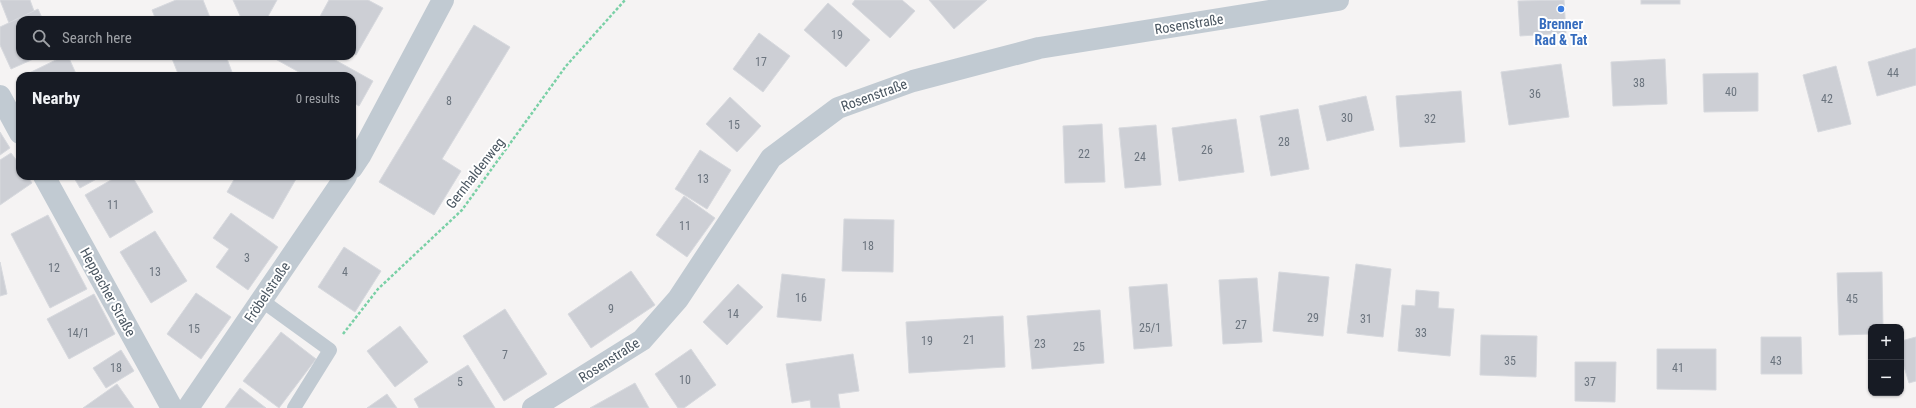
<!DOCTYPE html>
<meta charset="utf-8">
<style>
:root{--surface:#171b24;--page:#20242c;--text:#f1f3f6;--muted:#9ea1a6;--line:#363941}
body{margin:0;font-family:"Roboto Condensed",sans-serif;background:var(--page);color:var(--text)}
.controls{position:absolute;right:12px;bottom:12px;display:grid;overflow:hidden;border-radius:8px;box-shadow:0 1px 3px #0004}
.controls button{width:36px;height:36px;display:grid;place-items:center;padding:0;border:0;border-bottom:1px solid var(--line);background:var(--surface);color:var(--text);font:20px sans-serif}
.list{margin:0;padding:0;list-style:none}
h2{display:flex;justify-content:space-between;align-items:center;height:52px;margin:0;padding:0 16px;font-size:17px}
h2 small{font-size:13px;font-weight:400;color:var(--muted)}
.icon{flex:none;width:22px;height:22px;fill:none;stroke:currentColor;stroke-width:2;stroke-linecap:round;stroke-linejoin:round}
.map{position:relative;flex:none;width:1916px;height:408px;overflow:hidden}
.search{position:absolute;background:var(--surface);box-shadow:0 1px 3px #0004;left:16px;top:16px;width:340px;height:44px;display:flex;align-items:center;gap:10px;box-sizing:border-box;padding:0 14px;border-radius:12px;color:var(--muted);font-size:15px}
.panel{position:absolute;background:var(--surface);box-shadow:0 1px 3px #0004;left:16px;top:72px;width:340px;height:108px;border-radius:12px}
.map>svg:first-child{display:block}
</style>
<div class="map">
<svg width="1916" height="408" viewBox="0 0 1916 408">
<rect width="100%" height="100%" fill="#f5f3f3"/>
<g fill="#cdcfd5" stroke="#d7d9de">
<polygon points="0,0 30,0 34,11 9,23"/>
<polygon points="176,0 203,0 211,20 156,20 152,10"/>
<polygon points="233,0 277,0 266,20 242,20"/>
<polygon points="329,0 368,0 383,8 356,55 352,53 352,20 318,20"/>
<polygon points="855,0 902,0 915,11 890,38 852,4"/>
<polygon points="929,0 987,0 954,29"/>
<polygon points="1564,0 1566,33 1520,36 1518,1"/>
<rect x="1641" y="0" width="39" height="4"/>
<polygon points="828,3 870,40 846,67 804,30"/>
<polygon points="38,9 43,20 20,20 20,56 40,56 11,69 0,45 0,27"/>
<polygon points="474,25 510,47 442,159 461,171 434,215 379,182"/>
<polygon points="759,33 790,56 763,92 733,69"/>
<polygon points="1916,48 1916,85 1877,96 1868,62"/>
<polygon points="64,56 68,56 77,76 23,76"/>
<polygon points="171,56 226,56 233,75 179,76"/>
<polygon points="270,56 328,56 373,81 359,106 352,102 352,76 306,76"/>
<polygon points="1665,59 1667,104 1613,106 1611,62"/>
<polygon points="1561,64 1569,117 1509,125 1501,72"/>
<polygon points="1836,66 1851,124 1818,132 1803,75"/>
<polygon points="1758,73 1758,111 1704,112 1703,74"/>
<polygon points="1461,91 1465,142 1400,147 1396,96"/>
<polygon points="1366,96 1374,130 1327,141 1319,106"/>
<polygon points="730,97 761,126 737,152 706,124"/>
<polygon points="1298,109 1309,169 1271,176 1260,116"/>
<polygon points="1236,119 1244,172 1179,181 1172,128"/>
<polygon points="1102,124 1105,182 1065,183 1063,126"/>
<polygon points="1156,125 1161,185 1125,188 1119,128"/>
<polygon points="0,132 10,148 0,155"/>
<polygon points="700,150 731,170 707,209 675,189"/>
<polygon points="11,153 20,165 20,176 27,176 32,183 0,205 0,160"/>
<polygon points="73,176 102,176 80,188"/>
<polygon points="118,176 132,176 153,212 110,238 85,195"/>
<polygon points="236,176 290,176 296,179 273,219 227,192"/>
<polygon points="684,196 715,218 687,257 656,235"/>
<polygon points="231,213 278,247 248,290 216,267 229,249 213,238"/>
<polygon points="48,215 87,289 50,308 11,234"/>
<polygon points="844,219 894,220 893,272 842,271"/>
<polygon points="155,231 187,281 151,303 120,252"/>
<polygon points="344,247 381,271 355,312 318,287"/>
<polygon points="0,262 7,294 0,296"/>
<polygon points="1356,264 1391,269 1383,337 1347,333"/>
<polygon points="631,271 655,305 591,348 568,314"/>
<polygon points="1279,272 1329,277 1323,336 1273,331"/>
<polygon points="1882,272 1883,327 1871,327 1871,334 1839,335 1837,273"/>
<polygon points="782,274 825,279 821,321 777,317"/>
<polygon points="1257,278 1262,342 1223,344 1219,280"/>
<polygon points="738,284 763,307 727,345 703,322"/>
<polygon points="1167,284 1172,346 1134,349 1129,287"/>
<polygon points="1416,290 1439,292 1438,308 1454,309 1450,356 1398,351 1402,305 1415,306"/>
<polygon points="196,293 231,317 201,359 167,334"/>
<polygon points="94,294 115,334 69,359 47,319"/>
<polygon points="505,309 547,374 504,401 463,336"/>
<polygon points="1100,310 1104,363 1032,369 1027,316"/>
<polygon points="1003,316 1005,367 909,373 906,322"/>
<polygon points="400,326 428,362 395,387 367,351"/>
<polygon points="281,332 316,359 279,408 243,381"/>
<polygon points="1481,335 1537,336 1536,377 1480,375"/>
<polygon points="1761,337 1801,337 1802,374 1761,374"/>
<polygon points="1916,337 1916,381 1909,383 1901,357 1901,341"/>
<polygon points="691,349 716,385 684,408 678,408 655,374"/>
<polygon points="1657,349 1716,349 1716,390 1657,389"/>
<polygon points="121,350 134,371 106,388 93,368"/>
<polygon points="853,354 859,391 838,394 840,408 811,408 810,400 792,403 786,364"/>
<polygon points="1575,362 1616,362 1615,402 1575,401"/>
<polygon points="468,365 495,408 419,408 414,399"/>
<polygon points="635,383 649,408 590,408"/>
<polygon points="117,384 134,408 83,408"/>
<polygon points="240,388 266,408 225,408"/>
<polygon points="387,394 397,408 367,408"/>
</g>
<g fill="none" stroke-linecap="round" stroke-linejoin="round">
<polyline stroke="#7ad0a6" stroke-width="2.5" stroke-dasharray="3 2" stroke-linecap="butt" points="343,334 378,289 462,210 566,66 625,0"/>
<polyline stroke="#c1cad2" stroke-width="14" points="261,300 330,350 294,408"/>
<g stroke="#c1cad2" stroke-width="22">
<polyline points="0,96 20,133"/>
<polyline points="352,168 360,156 443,0"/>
<polyline points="44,176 172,408"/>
<polyline points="188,408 346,176"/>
<polyline points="533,408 642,340 678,299 771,158 838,108 913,81 1039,48 1338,0"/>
</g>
</g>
<circle fill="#3f7fe0" stroke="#fff" stroke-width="1.5" cx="1561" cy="9" r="4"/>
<g text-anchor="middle" stroke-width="4" stroke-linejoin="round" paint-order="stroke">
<g font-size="12" fill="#6b747e">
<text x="837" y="39">19</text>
<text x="761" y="66">17</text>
<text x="1893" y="77">44</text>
<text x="1639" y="87">38</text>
<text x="1731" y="96">40</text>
<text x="1535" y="98">36</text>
<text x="1827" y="103">42</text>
<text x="449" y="105">8</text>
<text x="1347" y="122">30</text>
<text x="1430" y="123">32</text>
<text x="734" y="129">15</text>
<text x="1284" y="146">28</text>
<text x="1207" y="154">26</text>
<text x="1084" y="158">22</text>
<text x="1140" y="161">24</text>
<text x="703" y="183">13</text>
<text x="113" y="209">11</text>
<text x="685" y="230">11</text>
<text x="868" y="250">18</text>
<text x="247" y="262">3</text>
<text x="54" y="272">12</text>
<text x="155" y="276">13</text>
<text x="345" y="276">4</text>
<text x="801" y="302">16</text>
<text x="1852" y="303">45</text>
<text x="611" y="313">9</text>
<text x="733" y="318">14</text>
<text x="1313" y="322">29</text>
<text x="1366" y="323">31</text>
<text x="1241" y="329">27</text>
<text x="1150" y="332">25/1</text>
<text x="194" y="333">15</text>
<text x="78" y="337">14/1</text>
<text x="1421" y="337">33</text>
<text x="969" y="344">21</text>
<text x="927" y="345">19</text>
<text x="1040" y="348">23</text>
<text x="1079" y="351">25</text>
<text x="505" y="359">7</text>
<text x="1510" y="365">35</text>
<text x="1776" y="365">43</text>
<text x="116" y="372">18</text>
<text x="1678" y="372">41</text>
<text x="685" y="384">10</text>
<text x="460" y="386">5</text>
<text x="1590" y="386">37</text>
</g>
<g font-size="14" fill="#4a5661" stroke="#fff">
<text transform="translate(1189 24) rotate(-9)" y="5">Rosenstraße</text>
<text transform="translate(874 95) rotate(-20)" y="5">Rosenstraße</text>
<text transform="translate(475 173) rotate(-52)" y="5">Gernhaldenweg</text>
<text transform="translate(108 292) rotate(61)" y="5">Heppacher Straße</text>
<text transform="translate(267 292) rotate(-56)" y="5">Fröbelstraße</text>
<text transform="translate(609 360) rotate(-33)" y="5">Rosenstraße</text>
</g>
<g font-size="14" font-weight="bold" fill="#366cbe" stroke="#fff">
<text x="1561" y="29">Brenner<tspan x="1561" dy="16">Rad &amp; Tat</tspan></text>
</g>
</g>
</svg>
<div class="controls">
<button>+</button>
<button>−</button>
</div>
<div class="search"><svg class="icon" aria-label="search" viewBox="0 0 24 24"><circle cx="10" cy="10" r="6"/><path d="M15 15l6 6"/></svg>Search here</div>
<section class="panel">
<h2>Nearby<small>0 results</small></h2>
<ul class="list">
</ul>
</section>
</div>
